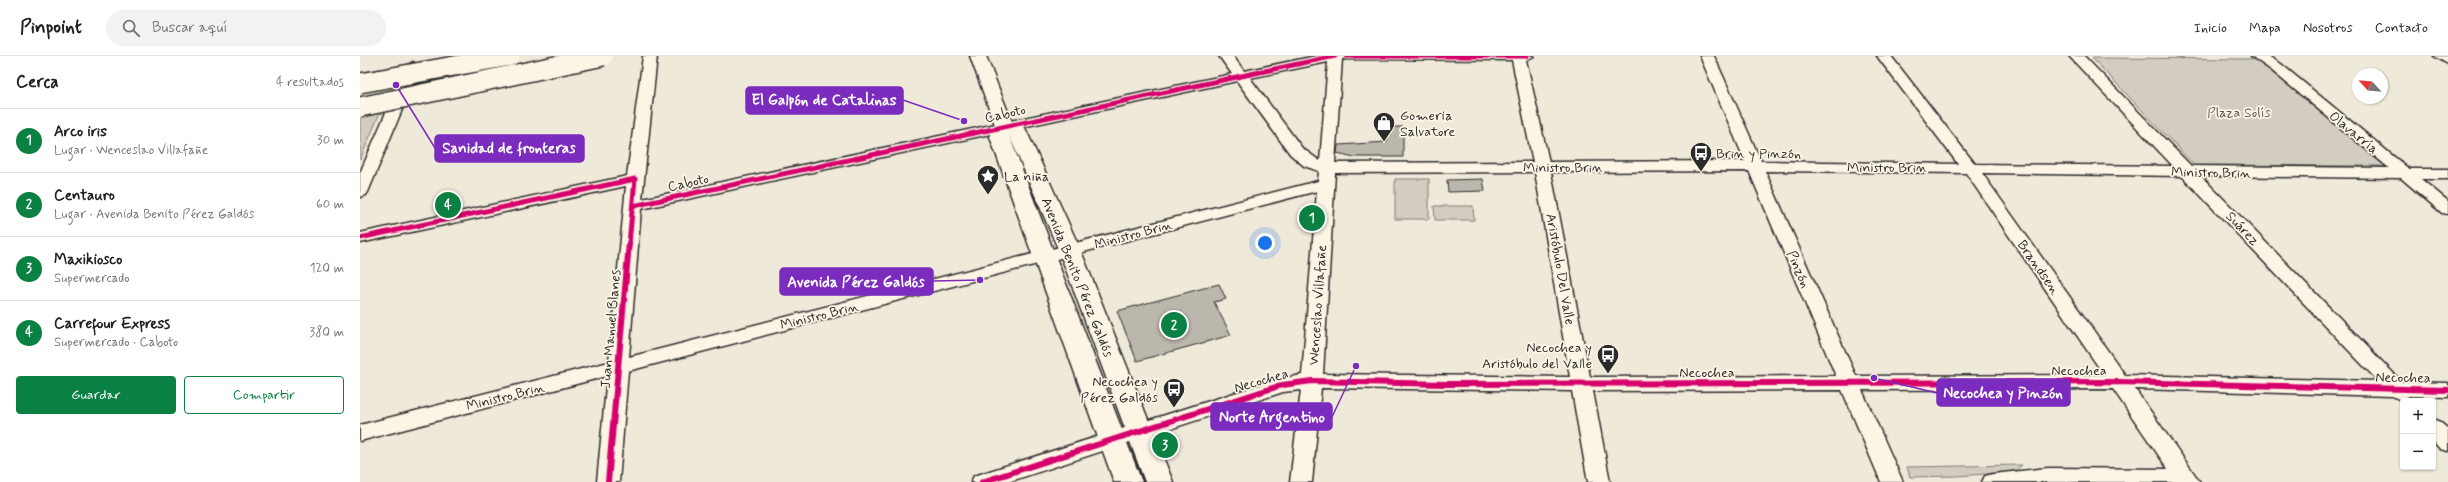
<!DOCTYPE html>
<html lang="es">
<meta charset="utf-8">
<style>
:root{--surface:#fff;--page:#f2f2f2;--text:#202124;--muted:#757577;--line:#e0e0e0;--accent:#0b8043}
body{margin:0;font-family:Mynerve,sans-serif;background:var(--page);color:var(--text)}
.controls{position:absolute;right:12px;bottom:12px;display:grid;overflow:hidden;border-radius:4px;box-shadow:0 1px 3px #0004}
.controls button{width:36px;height:36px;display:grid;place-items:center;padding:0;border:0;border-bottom:1px solid var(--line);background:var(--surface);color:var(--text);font:20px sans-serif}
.compass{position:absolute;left:1992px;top:12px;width:36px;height:36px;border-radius:50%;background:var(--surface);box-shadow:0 1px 3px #0004;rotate:296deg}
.you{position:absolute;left:905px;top:187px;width:14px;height:14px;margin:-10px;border:3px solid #fff;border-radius:50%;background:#1a73e8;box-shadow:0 0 0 6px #1a73e833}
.badge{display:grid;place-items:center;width:26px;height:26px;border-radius:50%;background:var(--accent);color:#fff;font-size:13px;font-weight:700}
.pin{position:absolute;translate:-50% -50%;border:2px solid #fff;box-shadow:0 1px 4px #0006}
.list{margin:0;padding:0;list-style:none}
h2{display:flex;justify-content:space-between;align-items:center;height:52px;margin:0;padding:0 16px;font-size:17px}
h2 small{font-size:13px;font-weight:400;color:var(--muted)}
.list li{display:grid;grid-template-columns:26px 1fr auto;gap:12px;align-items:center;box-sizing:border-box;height:64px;padding:0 16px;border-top:1px solid var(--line)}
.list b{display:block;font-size:15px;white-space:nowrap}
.list p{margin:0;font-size:13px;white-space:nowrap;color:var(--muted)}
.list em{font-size:13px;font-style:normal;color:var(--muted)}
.actions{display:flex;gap:8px;padding:12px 16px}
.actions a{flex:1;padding:9px 0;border:1px solid var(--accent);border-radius:4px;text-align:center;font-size:14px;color:var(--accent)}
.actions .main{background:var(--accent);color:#fff}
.icon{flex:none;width:22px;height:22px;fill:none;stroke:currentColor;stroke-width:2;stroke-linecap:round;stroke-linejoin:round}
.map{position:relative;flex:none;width:2088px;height:426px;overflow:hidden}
header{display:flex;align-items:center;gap:24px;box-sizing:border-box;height:56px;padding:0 20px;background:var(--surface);border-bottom:1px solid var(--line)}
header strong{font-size:19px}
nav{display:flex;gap:22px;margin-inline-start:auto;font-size:14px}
.search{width:280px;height:36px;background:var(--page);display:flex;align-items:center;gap:10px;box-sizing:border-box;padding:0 14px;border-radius:22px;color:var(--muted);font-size:15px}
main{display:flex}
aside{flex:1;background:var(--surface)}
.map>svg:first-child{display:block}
.green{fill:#d2cdc0;stroke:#7e7c76}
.building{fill:#bcb7ac;stroke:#2b2b2b}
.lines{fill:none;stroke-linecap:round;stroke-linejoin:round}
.minor-casing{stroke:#2b2b2b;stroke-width:3}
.secondary-casing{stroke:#2b2b2b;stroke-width:3}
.minor{fill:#fcf5e5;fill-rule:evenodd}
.secondary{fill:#fcf5e5;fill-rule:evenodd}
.motorway-bridge-casing{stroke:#2b2b2b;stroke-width:22;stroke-linecap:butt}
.motorway-bridge{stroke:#fcf5e5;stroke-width:19}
.cycleway-far1-casing{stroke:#fcf5e5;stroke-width:7}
.cycleway-casing{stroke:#fcf5e5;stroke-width:9}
.cycleway-far1{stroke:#d6006c;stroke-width:5}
.cycleway{stroke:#d6006c;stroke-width:6}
.labels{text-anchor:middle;stroke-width:3.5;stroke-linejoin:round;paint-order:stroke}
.park-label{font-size:14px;fill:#555450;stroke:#fcf5e5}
.street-label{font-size:14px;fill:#2b2b2b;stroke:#fcf5e5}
.poi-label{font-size:14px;fill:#2b2b2b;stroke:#fcf5e5;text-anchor:start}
.leader{fill:none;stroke:#7b2cbf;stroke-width:1.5}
.callout-dot{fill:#7b2cbf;stroke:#fcf5e5;stroke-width:1.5}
.callout{fill:#7b2cbf;stroke:#7b2cbf;stroke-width:1.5}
.callout-label{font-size:15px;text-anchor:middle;font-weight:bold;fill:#fff}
</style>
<header>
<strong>Pinpoint</strong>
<div class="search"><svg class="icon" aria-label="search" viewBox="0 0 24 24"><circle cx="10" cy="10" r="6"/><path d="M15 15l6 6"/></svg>Buscar aquí</div>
<nav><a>Inicio</a><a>Mapa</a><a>Nosotros</a><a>Contacto</a></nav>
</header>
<main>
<aside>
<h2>Cerca<small>4 resultados</small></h2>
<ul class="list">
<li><span class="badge">1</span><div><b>Arco iris</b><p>Lugar · Wenceslao Villafañe</p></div><em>30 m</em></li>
<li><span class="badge">2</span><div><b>Centauro</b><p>Lugar · Avenida Benito Pérez Galdós</p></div><em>60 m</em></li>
<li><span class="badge">3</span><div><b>Maxikiosco</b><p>Supermercado</p></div><em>120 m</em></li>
<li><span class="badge">4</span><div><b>Carrefour Express</b><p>Supermercado · Caboto</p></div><em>380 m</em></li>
</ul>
<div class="actions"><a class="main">Guardar</a><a>Compartir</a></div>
</aside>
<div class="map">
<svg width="2088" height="426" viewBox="0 0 2088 426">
<rect width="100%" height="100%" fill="#efe9da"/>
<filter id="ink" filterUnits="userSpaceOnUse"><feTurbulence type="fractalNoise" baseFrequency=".025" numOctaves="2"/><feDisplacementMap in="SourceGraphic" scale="8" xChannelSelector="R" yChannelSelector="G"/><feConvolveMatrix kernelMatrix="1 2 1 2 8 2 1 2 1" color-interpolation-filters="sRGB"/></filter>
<g filter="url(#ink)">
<!-- green -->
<path class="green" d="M1732,2L1898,3L2026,110L1834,109Z
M24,47L0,104V52Z
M1035,123H1069V163H1035Z
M1074,150H1113L1114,164H1075Z
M1662,409L1654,416L1597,420L1550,421L1547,411Z"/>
<!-- building -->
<path class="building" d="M1028,71H1043V101H994L977,97L978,89L1027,86Z
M1123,123L1125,135L1088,136L1087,124Z
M859,228L866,243L854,246L871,279L777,305L757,255Z"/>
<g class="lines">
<!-- minor casing -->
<g class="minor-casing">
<path id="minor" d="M283,0H297L282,143L872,18L859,0H873L884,15L956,0H1174L1166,4L1189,106L1385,105L1340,0H1354L1401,105L1598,108L1517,0H1531L1615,108L1813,110L1709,0H1724L1831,110L2029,112L1911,14L1891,0H1908L1921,8L2049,113H2088V123H2061L2088,145V158L2082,157L2041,122L1841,120L2042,326L2088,327V341L2049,340L2041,344L2032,340L1775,333L1840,426H1622L1625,420L1633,418L1688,412L1808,413L1753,333L1502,334L1543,426H1521L1482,334L1233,335L1250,426H1228L1212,335L961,332L952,426H930L941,334L923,336L648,426H611L614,420L915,324L942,319L957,135L268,315L259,426H237L247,320L0,385V369L249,306L266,130L0,187V177L267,120ZM982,3L1152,4L1173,106L975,107ZM968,6L960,105L942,92L890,22ZM877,25L930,98L944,110L959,115L958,125L269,301L281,153ZM1389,115L1476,320L1230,321L1191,116ZM1405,115L1606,117L1744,319L1496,320ZM1175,116L1210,321L963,318L975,117ZM1622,117L1822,120L2018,325L1765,319Z
M2074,0H2088V8Z
M53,6L60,10L8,136L6,139L0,141V117L46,10Z
M2073,363L2080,366L2088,373V395L2080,393L2073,385Z"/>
</g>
<!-- secondary casing -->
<g class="secondary-casing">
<path id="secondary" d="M610,0H626L652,66L665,72L667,76L721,195L813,426H785L699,195L649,79L782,426H754L630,81L635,69Z"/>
</g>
<!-- minor -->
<use href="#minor" class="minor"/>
<!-- secondary -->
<use href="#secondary" class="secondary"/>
<!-- motorway-bridge casing -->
<g class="motorway-bridge-casing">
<path id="motorway-bridge" d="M0,27L150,0
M0,51L243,0"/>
</g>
<!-- motorway-bridge -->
<use href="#motorway-bridge" class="motorway-bridge"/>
<!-- cycleway-far1 casing -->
<g class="cycleway-far1-casing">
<path id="cycleway-far1" d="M987,0H1167
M273,150L975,0
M0,182L275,123L269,188"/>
</g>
<!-- cycleway casing -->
<g class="cycleway-casing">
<path id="cycleway" d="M248,426L269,187
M622,426L922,329L952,325L1086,328L1758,326L2088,334"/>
</g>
<!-- cycleway-far1 -->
<use href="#cycleway-far1" class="cycleway-far1"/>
<!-- cycleway -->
<use href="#cycleway" class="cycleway"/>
</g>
</g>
<!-- icons -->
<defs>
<g id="shop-pin" transform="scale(1.15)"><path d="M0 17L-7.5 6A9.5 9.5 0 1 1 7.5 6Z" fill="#2b2b2b" stroke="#fcf5e5"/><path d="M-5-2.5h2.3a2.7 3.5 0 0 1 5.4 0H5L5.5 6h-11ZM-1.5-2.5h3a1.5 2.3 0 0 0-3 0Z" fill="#fff"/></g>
<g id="bus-pin" transform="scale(1.15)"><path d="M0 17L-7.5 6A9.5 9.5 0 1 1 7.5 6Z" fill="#2b2b2b" stroke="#fcf5e5"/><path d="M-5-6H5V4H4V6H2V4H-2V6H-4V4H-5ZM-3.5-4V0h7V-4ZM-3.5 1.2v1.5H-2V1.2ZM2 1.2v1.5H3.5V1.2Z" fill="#fff"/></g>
<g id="sight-pin" transform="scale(1.15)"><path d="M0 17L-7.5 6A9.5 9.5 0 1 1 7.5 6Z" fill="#2b2b2b" stroke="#fcf5e5"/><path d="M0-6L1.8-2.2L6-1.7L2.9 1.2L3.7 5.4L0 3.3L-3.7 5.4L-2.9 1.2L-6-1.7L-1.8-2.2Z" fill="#fff"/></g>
</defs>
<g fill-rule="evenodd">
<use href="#shop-pin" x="1024" y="67"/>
<use href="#bus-pin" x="1341" y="97"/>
<use href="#sight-pin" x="628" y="120"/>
<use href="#bus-pin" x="1248" y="299"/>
<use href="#bus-pin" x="814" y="333"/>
</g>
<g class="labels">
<!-- park labels -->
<g class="park-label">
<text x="1879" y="61">Plaza Solís</text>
</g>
<!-- street labels -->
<g class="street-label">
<text transform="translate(645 57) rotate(-12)" y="5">Caboto</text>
<text transform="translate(1994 76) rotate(39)" y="5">Olavarría</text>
<text x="1203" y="116">Ministro Brin</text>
<text x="1527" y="116">Ministro Brin</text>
<text transform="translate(1851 116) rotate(1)" y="5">Ministro Brin</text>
<text transform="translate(328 126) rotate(-12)" y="5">Caboto</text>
<text transform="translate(1883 172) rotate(46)" y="5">Suárez</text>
<text transform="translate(773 178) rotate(-15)" y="5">Ministro Brin</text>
<text transform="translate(1679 211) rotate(55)" y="5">Brandsen</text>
<text transform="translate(1201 213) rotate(80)" y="5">Aristóbulo Del Valle</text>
<text transform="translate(1439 213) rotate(67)" y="5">Pinzón</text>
<text transform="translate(718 221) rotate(68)" y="5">Avenida Benito Pérez Galdós</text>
<text transform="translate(957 249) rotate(-86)" y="5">Wenceslao Villafañe</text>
<text transform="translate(459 259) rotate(-14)" y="5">Ministro Brin</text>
<text transform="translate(250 273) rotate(-85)" y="5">Juan Manuel Blanes</text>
<text x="1719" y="319">Necochea</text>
<text x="1347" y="321">Necochea</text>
<text transform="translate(2043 321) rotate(1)" y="5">Necochea</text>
<text transform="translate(901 324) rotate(-16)" y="5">Necochea</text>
<text transform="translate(145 340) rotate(-14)" y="5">Ministro Brin</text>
</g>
<!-- poi labels -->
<g class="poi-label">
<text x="1040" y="64">Gomeria<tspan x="1040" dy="16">Salvatore</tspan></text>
<text x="1356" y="102">Brin y Pinzón</text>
<text x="644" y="125">La niña</text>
<text x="1232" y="296" text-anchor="end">Necochea y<tspan x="1232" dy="16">Aristóbulo del Valle</tspan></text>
<text x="798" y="330" text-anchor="end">Necochea y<tspan x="798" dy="16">Pérez Galdós</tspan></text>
</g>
</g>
<!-- callouts -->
<path class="leader" d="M604 65L543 44M36 29L75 92M620 224L573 225M1514 322L1577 337M996 310L972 361"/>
<g class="callout-dot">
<circle cx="604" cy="65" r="4"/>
<circle cx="36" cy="29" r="4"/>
<circle cx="620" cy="224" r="4"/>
<circle cx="1514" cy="322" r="4"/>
<circle cx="996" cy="310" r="4"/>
</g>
<g class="callout">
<rect x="386" y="31" width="157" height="27" rx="4"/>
<rect x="75" y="79" width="149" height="27" rx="4"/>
<rect x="420" y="212" width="153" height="27" rx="4"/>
<rect x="1577" y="323" width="133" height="27" rx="4"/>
<rect x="851" y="347" width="121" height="27" rx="4"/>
</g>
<g class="callout-label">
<text x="464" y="49">El Galpón de Catalinas</text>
<text x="149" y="97">Sanidad de fronteras</text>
<text x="496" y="231">Avenida Pérez Galdós</text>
<text x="1643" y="342">Necochea y Pinzón</text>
<text x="912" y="366">Norte Argentino</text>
</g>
</svg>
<div class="controls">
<button>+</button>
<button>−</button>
</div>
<svg class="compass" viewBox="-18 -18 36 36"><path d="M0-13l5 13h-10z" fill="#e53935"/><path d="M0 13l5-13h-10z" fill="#757577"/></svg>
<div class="you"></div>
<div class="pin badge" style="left:952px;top:162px">1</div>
<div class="pin badge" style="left:814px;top:269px">2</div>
<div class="pin badge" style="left:805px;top:389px">3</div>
<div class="pin badge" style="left:88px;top:149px">4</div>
</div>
</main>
